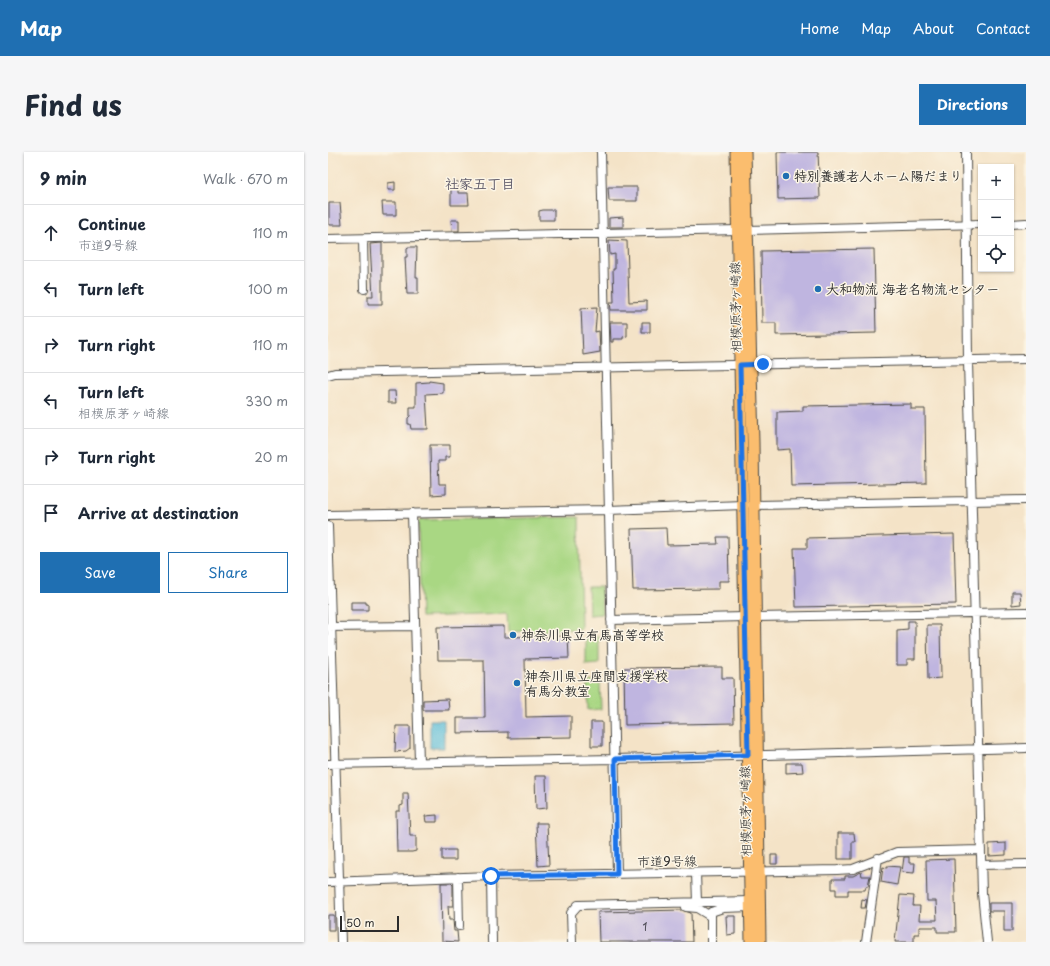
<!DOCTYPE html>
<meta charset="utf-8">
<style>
:root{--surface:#fff;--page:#f6f6f7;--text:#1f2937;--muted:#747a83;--line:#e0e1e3;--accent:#1f6fb2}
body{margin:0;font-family:"Playpen Sans","Klee One",sans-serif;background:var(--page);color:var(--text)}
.controls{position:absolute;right:12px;top:12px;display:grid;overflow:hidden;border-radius:0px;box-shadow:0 1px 3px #0004}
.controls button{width:36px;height:36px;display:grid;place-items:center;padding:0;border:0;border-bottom:1px solid var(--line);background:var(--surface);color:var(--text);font:20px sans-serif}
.scale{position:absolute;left:12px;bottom:10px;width:59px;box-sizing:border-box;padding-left:4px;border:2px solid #2b2b2b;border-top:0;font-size:11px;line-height:14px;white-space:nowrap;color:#2b2b2b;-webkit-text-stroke:3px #fcf5e5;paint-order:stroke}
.stop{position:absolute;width:12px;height:12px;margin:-9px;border:3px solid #1a73e8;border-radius:50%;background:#fff}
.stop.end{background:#1a73e8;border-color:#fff;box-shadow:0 1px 4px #0008}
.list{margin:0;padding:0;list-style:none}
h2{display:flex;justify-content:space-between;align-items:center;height:52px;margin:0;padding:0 16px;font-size:17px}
h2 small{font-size:13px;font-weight:400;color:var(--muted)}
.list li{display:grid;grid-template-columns:26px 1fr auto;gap:12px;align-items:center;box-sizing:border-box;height:56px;padding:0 16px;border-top:1px solid var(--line)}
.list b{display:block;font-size:15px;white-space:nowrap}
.list p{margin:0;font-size:13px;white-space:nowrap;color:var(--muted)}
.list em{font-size:13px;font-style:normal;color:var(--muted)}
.actions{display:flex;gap:8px;padding:12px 16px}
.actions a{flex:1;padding:9px 0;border:1px solid var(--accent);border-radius:0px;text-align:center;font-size:14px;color:var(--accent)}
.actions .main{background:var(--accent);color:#fff}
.icon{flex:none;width:22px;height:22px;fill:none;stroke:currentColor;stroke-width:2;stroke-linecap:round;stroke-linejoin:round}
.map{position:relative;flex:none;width:698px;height:790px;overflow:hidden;border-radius:0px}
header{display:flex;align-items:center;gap:24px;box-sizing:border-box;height:56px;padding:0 20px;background:var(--accent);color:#fff}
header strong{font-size:19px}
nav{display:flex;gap:22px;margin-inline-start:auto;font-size:14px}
.intro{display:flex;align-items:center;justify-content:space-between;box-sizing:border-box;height:96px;padding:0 24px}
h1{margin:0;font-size:28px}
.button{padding:10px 18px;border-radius:0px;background:var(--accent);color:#fff;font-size:14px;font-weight:700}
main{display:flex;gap:24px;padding:0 24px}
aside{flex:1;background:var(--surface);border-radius:0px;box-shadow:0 1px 3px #0004}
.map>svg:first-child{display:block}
.green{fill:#a9d783;stroke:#6a8157}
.water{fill:#5bbdd9;stroke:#437482}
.building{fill:#bfb5e0}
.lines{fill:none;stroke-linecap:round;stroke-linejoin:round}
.minor-casing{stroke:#494742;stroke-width:10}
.major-casing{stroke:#494742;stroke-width:13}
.minor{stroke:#fff;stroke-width:8}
.major{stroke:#fbbd6e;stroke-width:11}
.route{stroke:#1a73e8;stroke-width:5}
.poi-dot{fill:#1f6fb2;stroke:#fcf5e5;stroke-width:1.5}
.labels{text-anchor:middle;stroke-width:3;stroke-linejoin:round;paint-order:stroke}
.number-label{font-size:11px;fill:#504e58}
.poi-label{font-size:13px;font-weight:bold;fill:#2b2b2b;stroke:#fcf5e5;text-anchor:start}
.street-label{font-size:13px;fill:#2b2b2b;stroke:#fcf5e5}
.neighbourhood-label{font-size:14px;font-weight:bold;fill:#5f5b6a;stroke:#fcf5e5}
</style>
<header>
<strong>Map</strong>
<nav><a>Home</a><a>Map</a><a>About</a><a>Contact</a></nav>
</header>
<div class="intro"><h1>Find us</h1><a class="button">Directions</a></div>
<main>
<aside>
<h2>9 min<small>Walk · 670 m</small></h2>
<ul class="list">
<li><svg class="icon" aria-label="ahead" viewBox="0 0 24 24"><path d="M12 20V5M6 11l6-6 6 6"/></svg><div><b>Continue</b><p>市道9号線</p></div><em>110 m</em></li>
<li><svg class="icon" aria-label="left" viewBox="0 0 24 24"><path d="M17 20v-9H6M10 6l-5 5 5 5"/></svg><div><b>Turn left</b></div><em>100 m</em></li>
<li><svg class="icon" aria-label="right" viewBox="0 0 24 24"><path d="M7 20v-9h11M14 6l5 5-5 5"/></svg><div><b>Turn right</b></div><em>110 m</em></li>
<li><svg class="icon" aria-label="left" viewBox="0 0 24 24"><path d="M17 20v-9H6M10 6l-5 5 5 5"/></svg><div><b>Turn left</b><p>相模原茅ヶ崎線</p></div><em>330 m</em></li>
<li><svg class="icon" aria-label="right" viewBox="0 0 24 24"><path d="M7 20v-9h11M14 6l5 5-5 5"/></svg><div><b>Turn right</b></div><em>20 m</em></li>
<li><svg class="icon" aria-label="arrive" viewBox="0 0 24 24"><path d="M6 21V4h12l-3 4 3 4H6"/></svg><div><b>Arrive at destination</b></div></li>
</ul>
<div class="actions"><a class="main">Save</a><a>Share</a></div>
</aside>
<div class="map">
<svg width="698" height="790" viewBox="0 0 698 790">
<rect width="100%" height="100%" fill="#fcf5e5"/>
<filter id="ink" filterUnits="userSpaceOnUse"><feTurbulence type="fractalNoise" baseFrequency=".025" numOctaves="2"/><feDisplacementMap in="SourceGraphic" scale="8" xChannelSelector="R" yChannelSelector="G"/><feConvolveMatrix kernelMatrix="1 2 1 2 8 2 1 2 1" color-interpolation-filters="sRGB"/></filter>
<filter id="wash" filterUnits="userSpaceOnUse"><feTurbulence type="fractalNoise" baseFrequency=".012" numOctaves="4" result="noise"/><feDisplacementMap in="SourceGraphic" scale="16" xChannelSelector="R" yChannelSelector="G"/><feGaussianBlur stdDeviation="0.9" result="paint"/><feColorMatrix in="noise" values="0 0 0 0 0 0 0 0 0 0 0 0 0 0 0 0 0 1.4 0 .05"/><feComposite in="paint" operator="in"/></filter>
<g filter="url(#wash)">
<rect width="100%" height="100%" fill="#f4e3c7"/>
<!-- green -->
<path class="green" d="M251,365L253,477L180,480L179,462L93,465L90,371L93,368Z
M260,435H273L274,462L261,463Z
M271,484V512L258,513V485Z
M272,529L273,557L260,558L259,530Z"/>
<!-- water -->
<path class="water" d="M102,568H116V596H102Z"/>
<g id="blocks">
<!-- building -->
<path class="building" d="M449,0H490L492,46L450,47Z
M67,30V38H60V31Z
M123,30H130V41H140L141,53H123Z
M280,35H309V49H281Z
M54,50H68V63H55Z
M1,51H12L14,73H1Z
M215,58H226V68H211V59Z
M295,65V75H281V66Z
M123,68H131V79H124Z
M281,88L299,89L301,150L319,149V158H283L282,150H286L285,117H287V102L282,103Z
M54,91V152H40V144H45L42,92Z
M80,95H89L88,125H90V142H79L77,105H79V96Z
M546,97L548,181L448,183V171H434L433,99Z
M269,155L267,180L271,179L272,200L255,203L253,156Z
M282,170H299V184L295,185V187H285V190H283Z
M314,170H322V180H314Z
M101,229L115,231V241L98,242L100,277H83L82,272H80V266L82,264V255H88V231L101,230Z
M60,239H67L68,251H60Z
M583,252V257H597L598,331L463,334L462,297L449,298V260L475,259V254Z
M102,293H122V305H117V309H110L111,332H118V342L103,343Z
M338,376L339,393L390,392L389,385H400L401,429H391V437L305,438L303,377Z
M626,382L628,452L468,455L466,396H479V386Z
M684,440H692L693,452L684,453Z
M23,450H38V452H40V458H23Z
M580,469H587V507H579V513H569V478L580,477Z
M599,473H612L613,526L600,527Z
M176,474V485L240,484L241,506L197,507L198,565L243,564V585L180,586V580L129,581V566H157L156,508H110L109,475Z
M394,515V526H405L406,571L297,573L296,516Z
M120,547L121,558H95V548Z
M263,570H274V594H263Z
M68,574H82V596L78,599L67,600Z
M458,611H474L475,620L458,621Z
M207,624H218L219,656L208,657Z
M75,641H80L82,684H88V699L84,700H69L68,659H72V654L75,653Z
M109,663V670H98L97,664Z
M208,671H219L221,713L210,714Z
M510,681H526L527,690H524V707H510Z
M678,691V703L661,704V692Z
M114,698H128V708H114Z
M443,703H449V712H443Z
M576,705H581V711H587L586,721L574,720Z
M626,707L628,780H609V775H591V782H586V790H567L572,743L586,744L585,754H592L591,768H609L608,749H599L598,708Z
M559,714L572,715L569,733L553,730L555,715L559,716Z
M533,720L534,724H542L540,734H538L537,738H520V743H508V737H504V727H517V724H525Z
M113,731H123L125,733V754H120L121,768H125L126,779H129L130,790L114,789Z
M534,747L539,748L537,756H533Z
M661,751H684V779H676V759H661Z
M354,758L363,761L364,790H271L270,760Z
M0,763H6V778H0Z
M398,764H407V782L399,783Z"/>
</g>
</g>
<g filter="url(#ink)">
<use href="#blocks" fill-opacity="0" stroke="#494742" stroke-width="1"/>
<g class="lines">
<!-- minor casing -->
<g class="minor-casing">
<path id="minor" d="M273,0L289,721
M638,0L640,209L654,741L659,790
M683,72L698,71
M419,78L653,72
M0,87L410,78
M35,87L36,137
M0,223L7,221L698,207
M424,353L698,348
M84,361L91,610
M0,363L280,358L415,353
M0,374L13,790
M426,465L698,460
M283,468L417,465
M0,475L87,474
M0,612L287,607L698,596
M654,713L698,712
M368,721L369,750
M163,724L164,790
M130,725L131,774
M0,730L163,724L509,718L525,717L569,700L653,698
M358,755L369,756L382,764
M244,790L243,761L250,753L422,749
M383,790V760L395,756L423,755
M538,790L550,706"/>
</g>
<!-- major casing -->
<g class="major-casing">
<path id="major" d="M408,0L423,790
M417,0L425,290L432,790"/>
</g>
<!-- minor -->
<use href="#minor" class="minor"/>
<!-- major -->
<use href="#major" class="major"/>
</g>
</g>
<g class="lines" filter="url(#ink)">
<!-- route -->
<path class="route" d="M163,724L289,722L287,607L420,603L412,213L435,212"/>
</g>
<!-- markers -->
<g class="poi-dot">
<circle cx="458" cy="24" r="4"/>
<circle cx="490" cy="137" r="4"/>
<circle cx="185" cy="483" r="4"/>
<circle cx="189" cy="531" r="4"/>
</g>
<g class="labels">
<!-- number labels -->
<g class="number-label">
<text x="317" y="779">1</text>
</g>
<!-- poi labels -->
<g class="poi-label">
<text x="466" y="29">特別養護老人ホーム陽だまり</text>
<text x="498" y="142">大和物流 海老名物流センター</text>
<text x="193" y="488">神奈川県立有馬高等学校</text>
<text x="197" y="529">神奈川県立座間支援学校<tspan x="197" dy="15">有馬分教室</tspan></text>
</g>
<!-- street labels -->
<g class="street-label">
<text transform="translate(407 155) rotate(-91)" y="5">相模原茅ヶ崎線</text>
<text transform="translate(417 659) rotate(-91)" y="5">相模原茅ヶ崎線</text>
<text transform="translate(339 709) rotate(-1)" y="5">市道9号線</text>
</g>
<!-- neighbourhood labels -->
<g class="neighbourhood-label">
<text x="152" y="37">社家五丁目</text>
</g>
</g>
</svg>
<div class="controls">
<button>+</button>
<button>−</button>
<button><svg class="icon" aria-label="locate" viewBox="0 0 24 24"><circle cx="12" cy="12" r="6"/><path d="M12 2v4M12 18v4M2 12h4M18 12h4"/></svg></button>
</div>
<div class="scale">50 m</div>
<div class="stop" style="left:163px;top:724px"></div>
<div class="stop end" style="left:435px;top:212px"></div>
</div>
</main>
